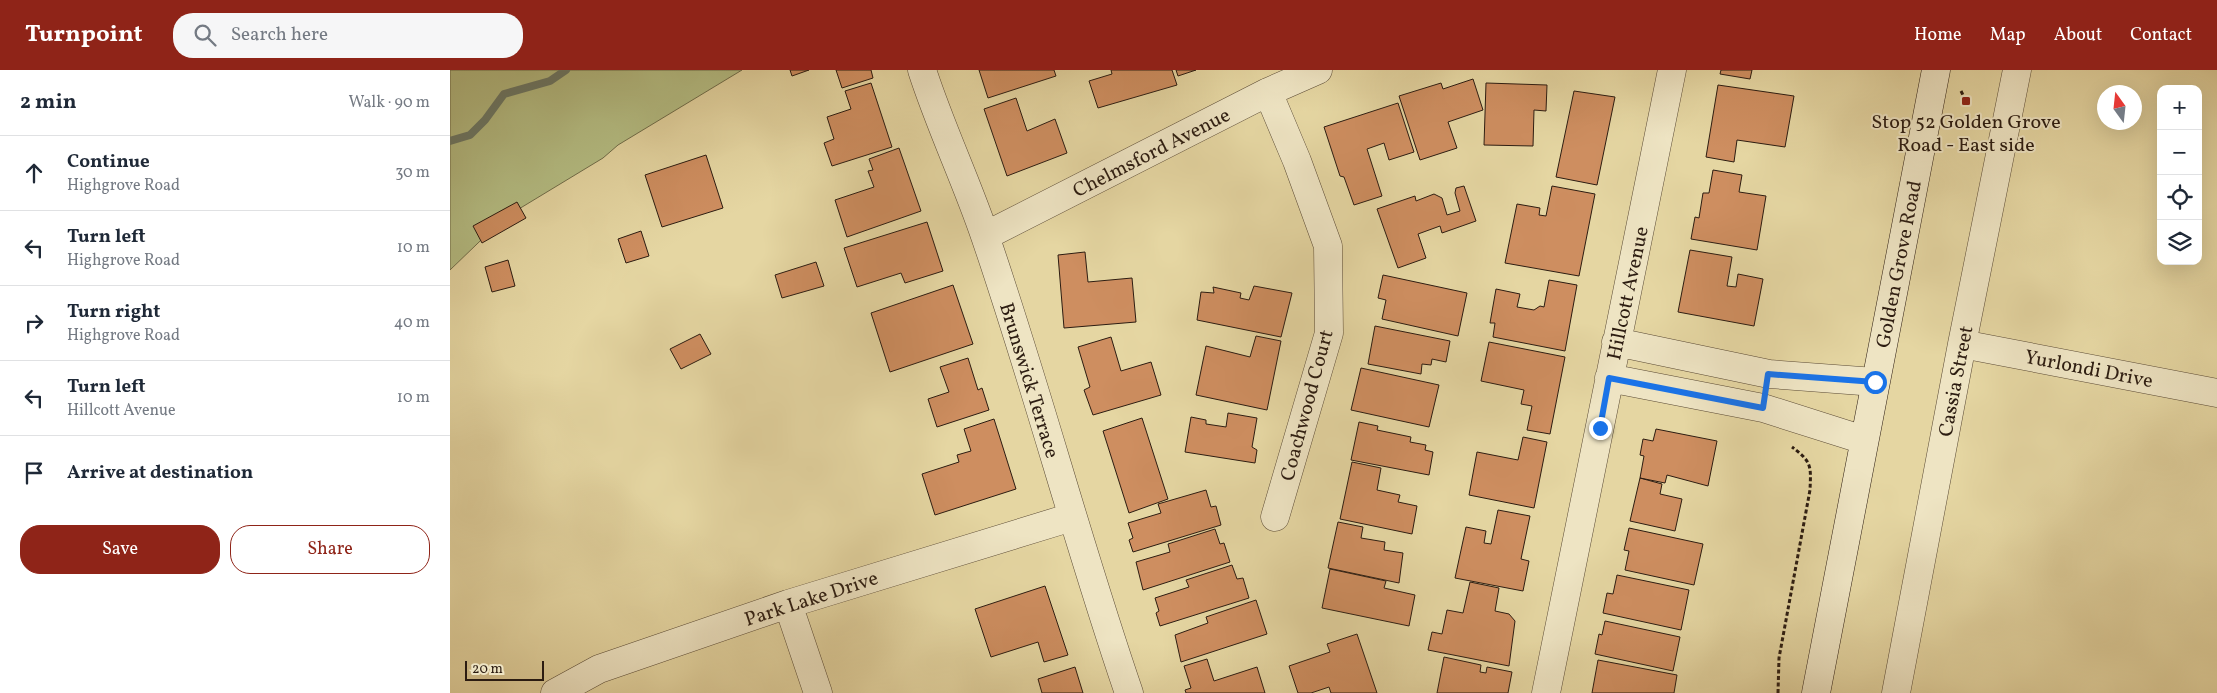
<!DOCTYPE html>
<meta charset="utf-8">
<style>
:root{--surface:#fff;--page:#f6f6f7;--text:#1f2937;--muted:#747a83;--line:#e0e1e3;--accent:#8f2418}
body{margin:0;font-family:Vollkorn,serif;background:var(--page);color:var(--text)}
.controls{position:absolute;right:15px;top:15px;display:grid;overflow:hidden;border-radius:10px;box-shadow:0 5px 20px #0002}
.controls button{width:45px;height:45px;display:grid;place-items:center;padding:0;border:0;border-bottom:1px solid var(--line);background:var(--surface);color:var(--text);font:25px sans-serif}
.compass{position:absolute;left:1647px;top:15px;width:45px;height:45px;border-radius:50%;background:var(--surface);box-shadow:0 5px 20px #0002;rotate:345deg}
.scale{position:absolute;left:15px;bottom:12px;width:79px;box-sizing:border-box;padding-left:5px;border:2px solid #2c1c11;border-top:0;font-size:14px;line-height:18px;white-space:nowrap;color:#2c1c11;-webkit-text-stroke:4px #eee4c3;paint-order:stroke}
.stop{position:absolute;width:15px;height:15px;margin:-11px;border:4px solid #1a73e8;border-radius:50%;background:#fff}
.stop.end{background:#1a73e8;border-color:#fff;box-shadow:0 1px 5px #0008}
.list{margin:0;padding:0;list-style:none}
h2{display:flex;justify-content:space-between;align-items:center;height:65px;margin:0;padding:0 20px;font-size:21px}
h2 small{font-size:16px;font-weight:400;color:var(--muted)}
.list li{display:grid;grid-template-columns:32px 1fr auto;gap:15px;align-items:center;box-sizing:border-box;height:75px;padding:0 20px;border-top:1px solid var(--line)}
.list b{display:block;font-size:19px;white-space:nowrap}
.list p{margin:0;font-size:16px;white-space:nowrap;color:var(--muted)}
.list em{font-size:16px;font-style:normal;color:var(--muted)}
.actions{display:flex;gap:10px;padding:15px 20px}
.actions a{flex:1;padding:11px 0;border:1px solid var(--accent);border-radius:20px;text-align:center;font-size:18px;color:var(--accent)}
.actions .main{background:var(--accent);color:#fff}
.icon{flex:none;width:28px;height:28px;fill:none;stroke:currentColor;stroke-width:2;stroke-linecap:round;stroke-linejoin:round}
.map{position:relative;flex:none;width:1767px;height:623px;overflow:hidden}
header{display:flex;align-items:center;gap:30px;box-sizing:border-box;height:70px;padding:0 25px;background:var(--accent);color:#fff}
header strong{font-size:24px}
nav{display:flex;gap:28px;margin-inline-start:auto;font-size:18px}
.search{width:350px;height:45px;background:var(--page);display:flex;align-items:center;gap:12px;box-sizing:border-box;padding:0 18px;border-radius:20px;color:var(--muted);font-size:19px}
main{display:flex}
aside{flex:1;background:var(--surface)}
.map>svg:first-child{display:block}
.green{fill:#b5be84;stroke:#706d4a}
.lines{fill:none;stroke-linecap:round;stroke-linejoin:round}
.stream{stroke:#6c7a69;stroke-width:8}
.building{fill:#ce8e60;stroke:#2c1c11}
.minor-casing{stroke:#5a4a35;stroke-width:29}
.secondary-casing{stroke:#2c1c11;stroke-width:29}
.path{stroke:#2c1c11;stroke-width:3;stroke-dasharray:4 2.5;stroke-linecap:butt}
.minor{stroke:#eee4c3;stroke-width:28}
.secondary{stroke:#eee4c3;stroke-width:28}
.route{stroke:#1a73e8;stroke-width:6}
.poi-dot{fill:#8f2418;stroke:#eee4c3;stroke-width:2}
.labels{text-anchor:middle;stroke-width:4;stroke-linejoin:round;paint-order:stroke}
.poi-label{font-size:20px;fill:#2c1c11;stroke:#eee4c3}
.street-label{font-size:20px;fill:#2c1c11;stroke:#eee4c3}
</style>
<header>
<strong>Turnpoint</strong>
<div class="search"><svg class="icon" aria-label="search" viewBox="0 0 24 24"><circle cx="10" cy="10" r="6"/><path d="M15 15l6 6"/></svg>Search here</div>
<nav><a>Home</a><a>Map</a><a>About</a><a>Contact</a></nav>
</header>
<main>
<aside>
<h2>2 min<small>Walk · 90 m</small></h2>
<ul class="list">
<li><svg class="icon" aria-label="ahead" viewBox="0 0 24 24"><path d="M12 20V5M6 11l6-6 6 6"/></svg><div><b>Continue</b><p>Highgrove Road</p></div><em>30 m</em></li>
<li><svg class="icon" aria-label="left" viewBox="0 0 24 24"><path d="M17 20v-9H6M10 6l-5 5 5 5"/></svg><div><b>Turn left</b><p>Highgrove Road</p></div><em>10 m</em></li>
<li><svg class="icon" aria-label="right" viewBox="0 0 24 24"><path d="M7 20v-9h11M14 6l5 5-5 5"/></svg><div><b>Turn right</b><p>Highgrove Road</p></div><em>40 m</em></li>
<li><svg class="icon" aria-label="left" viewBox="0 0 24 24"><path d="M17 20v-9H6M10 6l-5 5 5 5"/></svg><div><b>Turn left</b><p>Hillcott Avenue</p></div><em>10 m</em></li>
<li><svg class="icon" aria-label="arrive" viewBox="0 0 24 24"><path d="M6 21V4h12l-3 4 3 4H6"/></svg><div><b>Arrive at destination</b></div></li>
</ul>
<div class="actions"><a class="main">Save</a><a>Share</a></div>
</aside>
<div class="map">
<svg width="1767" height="623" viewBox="0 0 1767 623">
<rect width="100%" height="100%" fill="#e5d6a2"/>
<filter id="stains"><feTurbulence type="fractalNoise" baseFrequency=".004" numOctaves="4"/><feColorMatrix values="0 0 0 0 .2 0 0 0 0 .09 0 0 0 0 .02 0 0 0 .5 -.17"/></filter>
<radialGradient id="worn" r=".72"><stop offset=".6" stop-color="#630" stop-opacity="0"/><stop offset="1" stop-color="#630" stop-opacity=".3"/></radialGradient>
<!-- green -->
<path class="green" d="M0,0H292L168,75L153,88L54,148L0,200Z"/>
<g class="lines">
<!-- stream -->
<path class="stream" d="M0,71L20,65L35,50L54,24L100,11L116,0"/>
</g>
<!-- building -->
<path class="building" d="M340,0H359L342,6Z
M386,0H421L423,8L392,18Z
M529,0H604L606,6L538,28Z
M661,0H722L727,15L648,38L639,11L662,4Z
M726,0H746L728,6Z
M1271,0H1302L1300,9L1270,4Z
M1023,9L1033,40L998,52L1007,78L970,90L949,26L991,13L993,19Z
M421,13L442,77L382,96L374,73L384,69L377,47L401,39L395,21Z
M1036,13L1097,15L1096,41L1084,40L1083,76L1034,75Z
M1268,15L1344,26L1335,77L1287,70L1284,92L1256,87Z
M1124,21L1165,27L1147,115L1106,107Z
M566,28L577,61L605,49L617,83L557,106L534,39Z
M948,33L964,82L939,90L934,73L917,79L932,126L904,135L894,107L890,106L874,57Z
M449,78L471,141L397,167L385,130L424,117L418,101L423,100L419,89Z
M256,85L273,138L212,157L195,105Z
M1263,100L1292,105L1289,122L1316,126L1307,180L1241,169L1245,147L1249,148L1253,123H1259Z
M1014,116L1026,151L992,163L990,156L968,164L976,188L948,198L927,139L965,126L966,131L984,124L992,128L997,145L1010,141L1005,123L1006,118Z
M1102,116L1145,124L1129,206L1055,193L1067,134L1090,138L1089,145L1096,146Z
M67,132L76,148L32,173L23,156Z
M477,152L493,201L455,213L451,203L407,217L394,178Z
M191,161L199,186L176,193L168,169Z
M1240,180L1282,187L1277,216L1286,217L1288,204L1313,209L1304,256L1228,242Z
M635,182L638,212L682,208L686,252L614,258L608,185Z
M58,190L65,216L42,222L35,197Z
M366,192L374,216L332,228L325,205Z
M933,205L1017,223L1008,266L932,249L936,230L928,228Z
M1099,210L1127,215L1115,281L1043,267L1045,253H1040L1046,219L1070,224L1067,237L1084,240L1090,236L1094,237Z
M503,215L523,274L440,302L421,243Z
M804,216L842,223L831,267L747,250L751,222L764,223L763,217L791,223L790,228L799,230Z
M925,256L1000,271L996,292L982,289L981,295L972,294L971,304L918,294Z
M250,264L261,284L231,299L220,279Z
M806,266L831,271L817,340L746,325L756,276L800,287Z
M661,267L671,301L701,292L711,325L643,345L634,320L640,317L628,277Z
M1039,272L1115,287L1100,364L1077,360L1082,336L1071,334L1074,320L1031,311Z
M518,288L528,320L532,318L539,340L487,357L478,329L499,322L490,297Z
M911,298L989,315L979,357L901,340Z
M778,343L807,348L802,377L807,380L805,393L735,382L741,347L756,350V354L776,357Z
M692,348L718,429L679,443L653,361Z
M544,349L566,419L485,445L472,404L509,392L507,385L521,381L514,359Z
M909,352L928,356L927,360L961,367L960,372L976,375L975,380L983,382L979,405L901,390Z
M1206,359L1267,371L1258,416L1217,405L1215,413L1190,408L1194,386L1190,385L1193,369L1203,371Z
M1073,367L1097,372L1084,438L1019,425L1027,382L1068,390Z
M902,392L931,398L927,420L950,425L948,432L967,436L962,464L890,449Z
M1190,408L1212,414L1210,424L1232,429L1225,461L1180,451Z
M756,420L761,437L766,436L771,455L683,482L679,470L683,468L678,453L711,443L708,434Z
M1048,440L1080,446L1071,489L1079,491L1073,521L1005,508L1016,457L1036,461L1034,473L1041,474Z
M888,452L913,457L911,468L935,472L934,480L953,483L949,513L878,498Z
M1179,458L1253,474L1244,515L1175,500L1179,481L1174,480Z
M765,459L770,474L774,473L780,492L693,520L686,492L720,482L718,474Z
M782,495L787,509L793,508L799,528L710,556L706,543L709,541L705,528L739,517L736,510Z
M880,499L936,511L934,518L965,525L959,556L872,538Z
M1167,505L1239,520L1231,560L1153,543L1157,523L1163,524Z
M1020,512L1049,518L1045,541L1059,544L1065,551L1059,596L978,580L982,562L992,564L997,540L1013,543Z
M595,516L618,585L594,592L588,572L541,587L525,539Z
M806,530L817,564L731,592L725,565L758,553L756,547Z
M1155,551L1230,567L1223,601L1145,584L1149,564L1152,565Z
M907,564L927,623H881L879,617L861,623H848L839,596L880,582L877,574Z
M994,587L1031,595L1030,602L1036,603L1037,597L1062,602L1058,623H987Z
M757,589L764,611L807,597L815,623H736L735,620L741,618L734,596Z
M1148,590L1227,605L1224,623H1142Z
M625,597L633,623H592L588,609Z"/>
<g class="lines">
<!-- minor casing -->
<g class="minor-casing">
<path id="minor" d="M472,0C490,56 516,110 535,166C587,317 627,472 679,623
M818,22L847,91L878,176L879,263L825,447
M535,166L818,22L868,0
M1166,272L1319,304L1425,312
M1512,274L1767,323
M1159,308L1313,338L1414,370
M338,534L368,623
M105,623L149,599L338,534L622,447
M1096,623L1222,0
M1446,623L1512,274L1567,0"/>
</g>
<!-- secondary casing -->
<g class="secondary-casing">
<path id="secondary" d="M1366,623L1486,0"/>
</g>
<!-- path -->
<path class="path" d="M1511,21L1516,31
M1328,623L1329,588L1360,420C1361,396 1362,392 1342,377"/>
<!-- minor -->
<use href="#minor" class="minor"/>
<!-- secondary -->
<use href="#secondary" class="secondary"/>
</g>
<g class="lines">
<!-- route -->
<path class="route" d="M1150,358L1159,308L1313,338L1318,304L1425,312"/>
</g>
<!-- markers -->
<rect class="poi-dot" x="1511" y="26" width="10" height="10" rx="2.5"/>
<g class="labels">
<!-- poi labels -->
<g class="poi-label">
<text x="1516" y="58">Stop 52 Golden Grove<tspan x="1516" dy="23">Road - East side</tspan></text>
</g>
<!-- street labels -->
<g class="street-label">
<text transform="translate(701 82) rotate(-27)" y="7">Chelmsford Avenue</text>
<text transform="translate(1448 194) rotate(-79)" y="7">Golden Grove Road</text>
<text transform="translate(1177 223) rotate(-78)" y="7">Hillcott Avenue</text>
<text transform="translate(1639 298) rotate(11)" y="7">Yurlondi Drive</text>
<text transform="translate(580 310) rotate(73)" y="7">Brunswick Terrace</text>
<text transform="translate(1505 311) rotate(-79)" y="7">Cassia Street</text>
<text transform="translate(856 335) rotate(-75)" y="7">Coachwood Court</text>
<text transform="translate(361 528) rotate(-18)" y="7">Park Lake Drive</text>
</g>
</g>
<rect width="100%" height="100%" filter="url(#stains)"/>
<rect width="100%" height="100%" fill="url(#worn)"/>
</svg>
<div class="controls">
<button>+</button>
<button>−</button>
<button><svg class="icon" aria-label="locate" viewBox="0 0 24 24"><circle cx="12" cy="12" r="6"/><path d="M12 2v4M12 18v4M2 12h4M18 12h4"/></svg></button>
<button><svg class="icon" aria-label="layers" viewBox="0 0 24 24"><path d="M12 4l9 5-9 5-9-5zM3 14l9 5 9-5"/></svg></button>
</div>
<svg class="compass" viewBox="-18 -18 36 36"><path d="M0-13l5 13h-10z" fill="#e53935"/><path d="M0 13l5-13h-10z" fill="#747a83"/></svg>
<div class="scale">20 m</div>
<div class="stop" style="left:1425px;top:312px"></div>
<div class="stop end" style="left:1150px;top:358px"></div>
</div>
</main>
